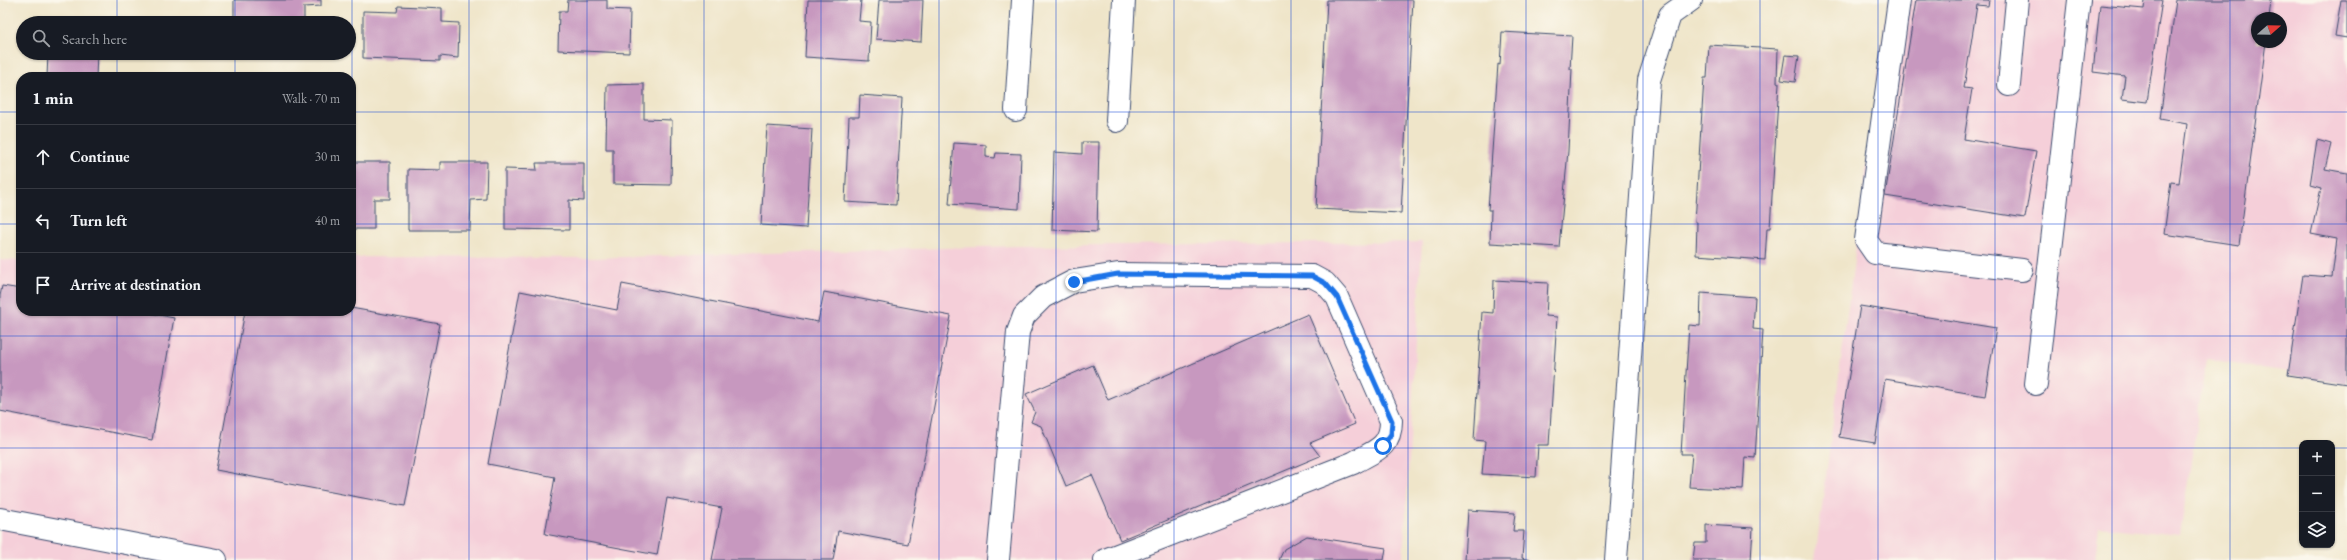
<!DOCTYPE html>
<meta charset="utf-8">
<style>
:root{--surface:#171b24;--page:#20242c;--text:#f1f3f6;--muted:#9ea1a6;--line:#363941}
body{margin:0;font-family:"EB Garamond",serif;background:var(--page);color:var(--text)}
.controls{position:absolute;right:12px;bottom:12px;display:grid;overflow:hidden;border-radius:8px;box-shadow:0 1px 3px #0004}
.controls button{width:36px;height:36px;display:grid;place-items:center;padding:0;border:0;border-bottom:1px solid var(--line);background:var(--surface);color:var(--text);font:20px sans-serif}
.compass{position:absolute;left:2251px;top:12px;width:36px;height:36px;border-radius:50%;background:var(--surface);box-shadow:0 1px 3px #0004;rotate:70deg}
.stop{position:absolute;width:12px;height:12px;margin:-9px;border:3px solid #1a73e8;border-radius:50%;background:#fff}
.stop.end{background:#1a73e8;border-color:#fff;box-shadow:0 1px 4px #0008}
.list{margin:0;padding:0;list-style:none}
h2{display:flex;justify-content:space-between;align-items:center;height:52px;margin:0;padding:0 16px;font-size:17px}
h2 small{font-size:13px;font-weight:400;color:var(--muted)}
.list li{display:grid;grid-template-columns:26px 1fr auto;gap:12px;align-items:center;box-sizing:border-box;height:64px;padding:0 16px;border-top:1px solid var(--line)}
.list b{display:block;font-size:15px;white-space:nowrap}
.list em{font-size:13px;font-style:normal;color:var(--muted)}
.icon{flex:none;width:22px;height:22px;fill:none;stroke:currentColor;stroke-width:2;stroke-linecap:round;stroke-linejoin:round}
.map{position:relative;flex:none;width:2347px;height:560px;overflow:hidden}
.search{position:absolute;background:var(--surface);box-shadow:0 1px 3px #0004;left:16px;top:16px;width:340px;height:44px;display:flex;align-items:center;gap:10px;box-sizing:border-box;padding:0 14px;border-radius:22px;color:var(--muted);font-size:15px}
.panel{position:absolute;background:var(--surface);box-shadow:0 1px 3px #0004;left:16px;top:72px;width:340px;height:244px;border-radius:16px}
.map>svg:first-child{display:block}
.built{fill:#f5cfd9;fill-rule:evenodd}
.building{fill:#c798bf}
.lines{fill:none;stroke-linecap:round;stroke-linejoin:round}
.minor-casing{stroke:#3b4a6e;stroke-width:24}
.minor{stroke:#fff;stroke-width:22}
.route{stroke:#1a73e8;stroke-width:5}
.grid{fill:none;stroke:#1d4ed8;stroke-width:1;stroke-opacity:0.55}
</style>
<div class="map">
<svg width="2347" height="560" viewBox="0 0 2347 560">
<rect width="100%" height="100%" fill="#fbf7ec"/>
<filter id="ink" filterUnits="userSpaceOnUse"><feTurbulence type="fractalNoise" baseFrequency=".025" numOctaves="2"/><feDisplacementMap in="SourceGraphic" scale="8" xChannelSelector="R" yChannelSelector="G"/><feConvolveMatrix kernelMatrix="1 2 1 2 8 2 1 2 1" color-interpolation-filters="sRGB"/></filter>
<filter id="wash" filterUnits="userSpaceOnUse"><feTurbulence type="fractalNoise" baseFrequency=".012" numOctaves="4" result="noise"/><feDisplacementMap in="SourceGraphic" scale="16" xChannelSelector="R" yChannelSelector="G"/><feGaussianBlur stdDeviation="0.9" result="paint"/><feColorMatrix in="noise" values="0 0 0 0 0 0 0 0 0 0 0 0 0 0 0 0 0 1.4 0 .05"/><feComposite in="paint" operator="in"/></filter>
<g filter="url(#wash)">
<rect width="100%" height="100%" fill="#efe5c9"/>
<!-- built -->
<path class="built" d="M1888,0H2347V380L2206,360L2180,535L2099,527L2095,560H1815ZM2257,18H2281V42H2257Z
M1422,242L1403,560H0V260H21V311H351V257L590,258L1017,246Z"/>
<g id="blocks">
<!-- building -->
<path class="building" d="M234,0H321V6L304,7V23H234Z
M568,0H607V9L630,10L629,53L558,50L559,11H567Z
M808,0H861L859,21L871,22L869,61L805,57Z
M879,0H923L921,42L876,39Z
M1327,0H1413L1401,213L1316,209Z
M1916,0H1989L1988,6L1977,5L1964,88L1972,89L1964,139L2036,151L2025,218L1885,196Z
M2145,0H2162L2147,102L2122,99L2125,76L2093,72L2100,5L2144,9Z
M2176,0H2271L2269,18H2257V42H2266L2239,245L2164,234L2171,182L2179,183L2187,124L2160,119Z
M2341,0H2347V38L2335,36Z
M398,6L442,8V22L459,23L458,58L440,56V61L363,58V11L397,12Z
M1502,32L1572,36L1570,69H1572L1568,151L1559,247L1490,243L1491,210H1488L1498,64L1500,65Z
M1709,45L1778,49L1777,82L1779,83L1770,228H1767L1765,260L1696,255L1697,223H1695L1704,78H1707Z
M48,53H97L96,77H47Z
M1785,55L1799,56L1795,82L1781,80Z
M644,84V119L672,120L671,185L613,184V149H606L607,85Z
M860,95L902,98L896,205L845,202L849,117H859Z
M767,126L812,129L806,228L761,225Z
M2317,140L2331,144L2325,169L2347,173V384L2288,375L2303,275L2332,277L2337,239L2311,234L2321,188L2310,185Z
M1082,142H1099L1097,232L1052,230L1054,152L1082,154Z
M954,143L986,145V157L995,158L996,153L1021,154L1019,209L949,204Z
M351,162H390V199H374V229H351Z
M440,162H487L486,199L471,200L470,230H408V169L440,170Z
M536,163H584V201L569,200V230L505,229V169L537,170Z
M1494,280L1548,283L1546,316L1557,317L1549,445H1538L1536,477L1482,474L1485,441L1474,440L1482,312L1493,313Z
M622,284L818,322L824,292L951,316L908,544L838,531L833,560H712L722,508L667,498L657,555L545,534L555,477L488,464L520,291L617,310Z
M2,286L21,289V311H139L174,318L152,440L0,411V296Z
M1701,293L1755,297L1753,329L1763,330L1755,458L1745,457L1743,490L1689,487L1692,454H1681L1689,325L1700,326Z
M1860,306L1996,328L1985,396L1885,379L1875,443L1839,437Z
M351,308L440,324L405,506L216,470L245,311H351Z
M1308,314L1355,424L1310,443L1320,456L1120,540L1092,475L1066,486L1041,426L1031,422L1035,412L1026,394L1093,365L1108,400Z
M1468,510L1515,513L1513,531H1524L1522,558L1530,560H1465Z
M1706,525L1753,528L1751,560H1693L1695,543H1706Z
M1307,536L1386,548L1384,560H1279L1284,549Z"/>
</g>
</g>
<g filter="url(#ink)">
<use href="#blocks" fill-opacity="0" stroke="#3b4a6e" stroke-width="1"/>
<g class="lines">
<!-- minor casing -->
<g class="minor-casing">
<path id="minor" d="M1899,0L1866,240L1875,253L2022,270
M2009,85L2017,0
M1016,110L1023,0
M1117,121L1124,0
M2036,384L2079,0
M0,519L216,560
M998,560L1018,332L1024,316L1043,297L1074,281L1118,274L1312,276L1325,283L1337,297L1391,421C1391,448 1374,451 1353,463L1105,560
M1616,560L1649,80L1670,15L1691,0"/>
</g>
<!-- minor -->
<use href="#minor" class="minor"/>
</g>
</g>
<g class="lines" filter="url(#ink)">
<!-- route -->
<path class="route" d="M1074,282L1118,274L1312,276L1325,283L1337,297L1392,421L1391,434L1383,446"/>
</g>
<!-- grid -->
<path class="grid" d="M117,0V23M235,0V23M352,0V560M469,0V560M587,0V560M704,0V560M821,0V560M939,0V560M1056,0V560M1174,0V560M1291,0V560M1408,0V560M1526,0V560M1643,0V560M1760,0V560M1878,0V560M1995,0V560M2112,0V560M2230,0V560M117,53V77M235,53V77M0,112H21M351,112H2347M0,224H21M351,224H2347M117,311V560M235,311V560M0,336H2347M0,448H2302M2332,448H2347"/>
</svg>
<div class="controls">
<button>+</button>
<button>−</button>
<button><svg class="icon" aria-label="layers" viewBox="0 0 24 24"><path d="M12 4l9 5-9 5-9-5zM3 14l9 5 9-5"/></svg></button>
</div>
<svg class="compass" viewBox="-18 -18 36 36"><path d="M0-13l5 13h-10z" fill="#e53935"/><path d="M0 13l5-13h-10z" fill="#9ea1a6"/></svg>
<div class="stop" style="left:1383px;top:446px"></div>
<div class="stop end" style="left:1074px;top:282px"></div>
<div class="search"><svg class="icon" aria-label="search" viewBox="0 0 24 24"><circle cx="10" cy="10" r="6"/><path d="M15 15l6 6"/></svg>Search here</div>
<section class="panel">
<h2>1 min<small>Walk · 70 m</small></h2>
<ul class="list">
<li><svg class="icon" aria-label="ahead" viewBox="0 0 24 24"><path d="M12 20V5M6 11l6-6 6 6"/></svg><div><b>Continue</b></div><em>30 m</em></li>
<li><svg class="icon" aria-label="left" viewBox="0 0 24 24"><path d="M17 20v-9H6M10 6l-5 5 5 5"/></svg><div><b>Turn left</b></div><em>40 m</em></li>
<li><svg class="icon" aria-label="arrive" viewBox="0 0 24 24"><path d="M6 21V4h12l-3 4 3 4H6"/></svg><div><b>Arrive at destination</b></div></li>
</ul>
</section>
</div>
